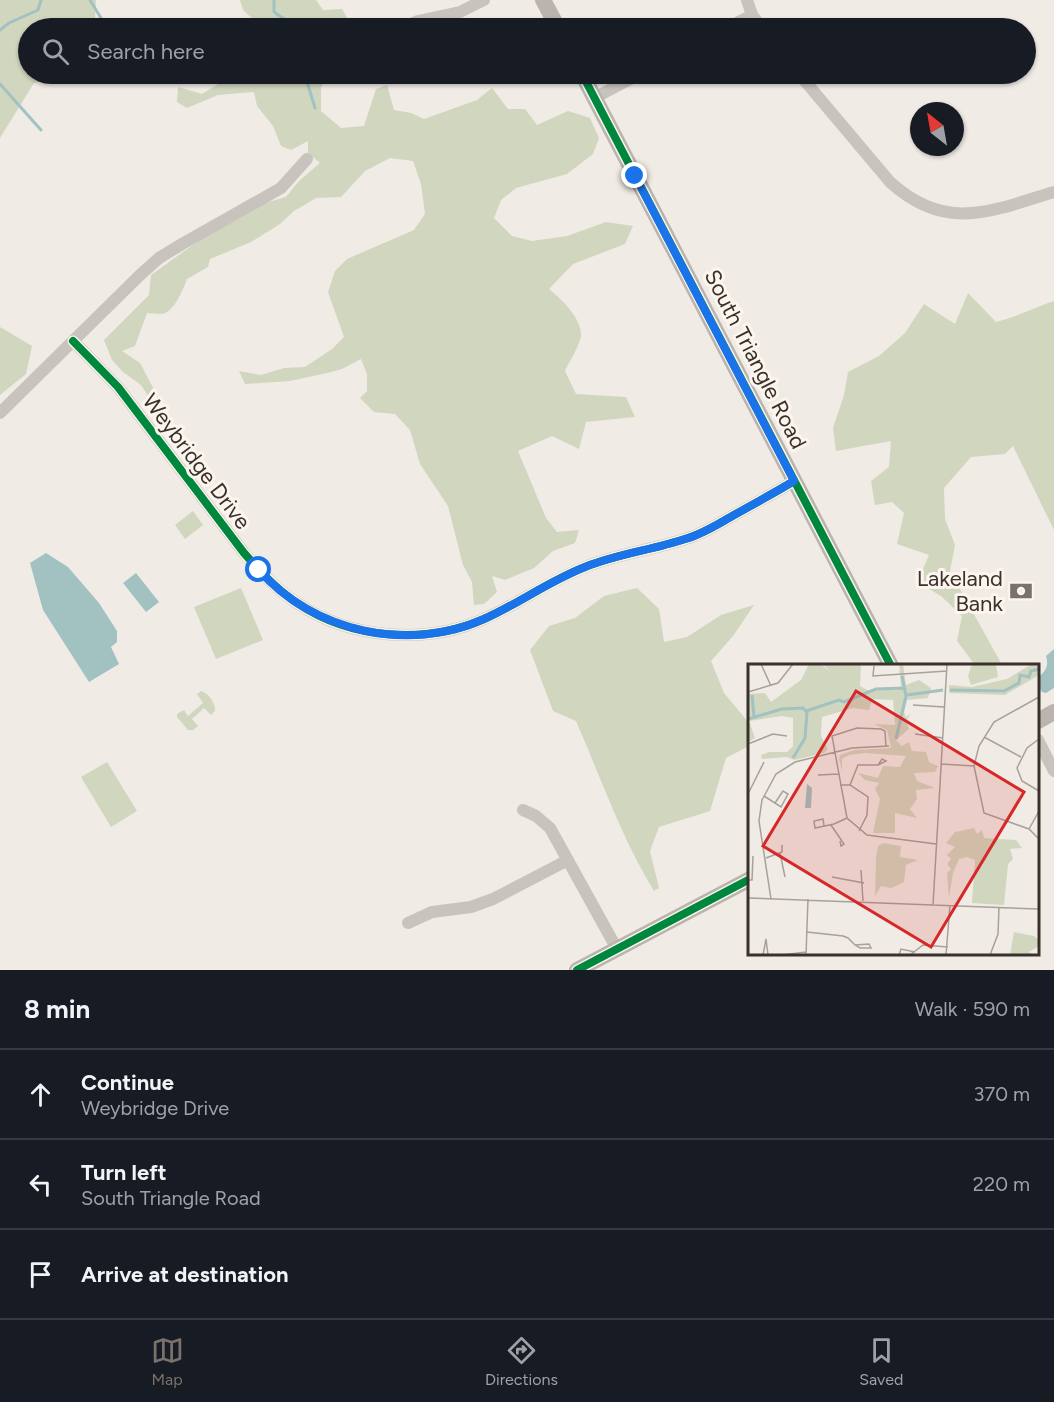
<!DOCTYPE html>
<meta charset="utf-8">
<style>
:root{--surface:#171b24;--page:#20242c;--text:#f1f3f6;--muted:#9ea1a6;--line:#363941;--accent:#7a716c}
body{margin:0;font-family:Figtree,sans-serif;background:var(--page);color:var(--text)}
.compass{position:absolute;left:910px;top:102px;width:54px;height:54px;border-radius:50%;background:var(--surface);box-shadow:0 2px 4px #0004;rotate:329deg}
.stop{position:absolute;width:18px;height:18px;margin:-14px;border:4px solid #1a73e8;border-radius:50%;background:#fff}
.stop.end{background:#1a73e8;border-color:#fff;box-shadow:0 2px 6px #0008}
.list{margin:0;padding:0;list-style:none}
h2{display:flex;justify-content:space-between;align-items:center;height:78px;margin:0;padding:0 24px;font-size:26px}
h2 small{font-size:20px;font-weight:400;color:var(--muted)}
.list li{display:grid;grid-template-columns:39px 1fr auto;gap:18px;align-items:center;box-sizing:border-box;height:90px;padding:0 24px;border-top:2px solid var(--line)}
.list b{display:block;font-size:22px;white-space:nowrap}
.list p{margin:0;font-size:20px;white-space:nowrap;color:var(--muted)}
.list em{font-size:20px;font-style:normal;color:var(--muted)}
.icon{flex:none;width:33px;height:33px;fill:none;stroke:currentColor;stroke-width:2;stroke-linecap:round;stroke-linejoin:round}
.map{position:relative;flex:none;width:1054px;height:970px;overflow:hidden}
.search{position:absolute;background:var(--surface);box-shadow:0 2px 4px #0004;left:18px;right:18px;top:18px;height:66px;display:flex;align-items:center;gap:15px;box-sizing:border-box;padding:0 21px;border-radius:33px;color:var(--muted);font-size:22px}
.sheet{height:348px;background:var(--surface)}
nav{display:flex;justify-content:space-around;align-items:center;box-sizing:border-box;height:84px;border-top:2px solid var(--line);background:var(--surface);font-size:16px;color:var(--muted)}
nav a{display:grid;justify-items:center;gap:3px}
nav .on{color:var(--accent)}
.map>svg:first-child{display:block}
.green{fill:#d1d6bf}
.water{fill:#a1c2c1}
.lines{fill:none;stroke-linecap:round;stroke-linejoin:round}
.stream{stroke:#a1c2c1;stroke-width:3}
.street{stroke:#c9c3be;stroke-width:12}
.secondary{stroke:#bab3ae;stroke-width:16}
.cycleway-casing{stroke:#fbf5ee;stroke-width:11}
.cycleway{stroke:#00873e;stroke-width:8}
.route{stroke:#1a73e8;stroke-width:8}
.labels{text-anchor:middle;stroke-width:6;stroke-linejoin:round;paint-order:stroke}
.street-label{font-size:22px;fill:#3b302b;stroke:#fbf5ee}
.poi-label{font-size:22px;fill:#3b302b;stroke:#fbf5ee;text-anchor:end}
.inset-river{fill:none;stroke:#a1c2c1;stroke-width:3}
.inset-road{fill:none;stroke:#a8a09b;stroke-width:1.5}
.view{fill:#d62828;fill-opacity:0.15;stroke:#d62828;stroke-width:3}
.inset-edge{fill:none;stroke:#3b302b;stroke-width:3}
</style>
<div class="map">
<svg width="1054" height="970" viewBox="0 0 1054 970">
<rect width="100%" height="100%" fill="#f0ebe5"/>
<!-- green -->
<path class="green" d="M0,0H96L95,18L102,28H28V74H70L34,83L0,138Z
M240,0H316L323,10L342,9L353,28H263L243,10Z
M251,74H329L321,87V111L341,128L364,126L376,89L387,85L394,110L411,113L424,119L477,100L492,88L508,109H525L537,125L568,111L590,118L599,138L593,154L567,174L516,188L501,200L494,218L512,236L532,241L567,236L606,222L633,226L625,244L573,264L549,289C561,299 582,318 581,336C579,347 570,360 565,371L576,394L626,397L635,417L586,422L579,449L552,436L518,451L546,518L557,532L579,530L575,543L553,551L534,568L505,580L492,576L497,592L484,604L474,605L472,582L463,565L448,506L420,464L410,430L395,414L374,412L360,398L367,391V374L361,359L342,369L327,373L290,381L245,384L239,371L261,375L284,368L305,367L332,349L344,337L328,292L335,271L347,259L414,230L425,214L421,184L413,161L390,158L365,171L341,197L316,198L294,211L280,224L251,242L210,259L208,267L187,279C183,290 174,312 162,314C157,314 151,313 147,313L135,346L122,351L140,363L158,397L156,408L141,385L123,372L112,360L104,340L149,295L151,275L211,232L255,206L286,197L299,181L320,163L308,153V141L291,150L281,146L273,126L257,106L254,92L218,95L187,108L177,102L178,87L202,94L223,81Z
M968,293L996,322C1016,317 1034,308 1054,301V530L1013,446L1005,454L971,457L944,488L945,519L955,545L950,571L1002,665H975L957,641L962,616L941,596L924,586L923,569L929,555L897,544L904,513L892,502L875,505L871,481L889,467L891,441L836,451L833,428L844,395L848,372L879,356L905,333L924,304L955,324Z
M0,327L32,346L26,374L0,395Z
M193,511L203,525L185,539L175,525Z
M241,588L263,640L216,659L194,607Z
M637,588L659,609L664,642L687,637L721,615L754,605L733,636L711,661L724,693L749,723V746L726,758L710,811L659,827L650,851L659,888L654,891C621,837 601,778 576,721L553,711L530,650L549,626L575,618L604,596Z
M201,691C208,693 216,703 215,711L211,715L204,708L192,719L198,726L193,730H188L177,717V714L184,710L188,716L203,703L197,694Z
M107,762L137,811L111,827L81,777Z"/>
<!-- water -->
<path class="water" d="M46,553L68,567L99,603L117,631V642L111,647L119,664L89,682L43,610L30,563Z
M136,573L159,602L146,612L123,583Z
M1054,649V688L1046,693L1042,692L1038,686V677C1046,672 1049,665 1046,656Z"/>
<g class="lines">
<!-- stream -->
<path class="stream" d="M90,0L107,28
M274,0V12L284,19L290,28
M0,30L9,23L38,10L41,0
M309,74L308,85L315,108
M0,84L41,130"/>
<!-- street -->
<path class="street" d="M747,0L752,15L762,28
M402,28L418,21L460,12L484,0
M727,28L752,15
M799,74L890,182C946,233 991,211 1054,192
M594,98L640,74
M73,341L118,387L244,553C260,571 276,589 297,603C350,639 425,645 484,619C518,604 549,581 585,567C617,554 652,550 685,539C703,534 718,524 734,515C754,504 774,493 794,481
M0,413L140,275L159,258L182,244L281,188L307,159
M1038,740L1054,771
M523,810L536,816L550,828L617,949
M408,923L432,912L471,907L493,899L568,860"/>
<!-- secondary -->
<path class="secondary" d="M543,0L558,28
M582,74L891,666
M1038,721L1054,712
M577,970L750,879"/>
<!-- cycleway casing -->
<g class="cycleway-casing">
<path id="cycleway" d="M582,74L891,666
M73,341L118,387L244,553C260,571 276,589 297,603C350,639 425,645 484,619C518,604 549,581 585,567C617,554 652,550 685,539C703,534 718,524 734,515C754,504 774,493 794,481
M577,970L750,879"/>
</g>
<!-- cycleway -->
<use href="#cycleway" class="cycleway"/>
</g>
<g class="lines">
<!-- route -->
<path class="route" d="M259,570C313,632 408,653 484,619C518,604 549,581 585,567C617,554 652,550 685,539C703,534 718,524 734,515C754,504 774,493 794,481L635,176"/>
</g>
<!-- icons -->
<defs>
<g id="bank-bare" transform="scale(1.8)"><path d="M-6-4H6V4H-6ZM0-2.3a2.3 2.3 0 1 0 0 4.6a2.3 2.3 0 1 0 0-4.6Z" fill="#7a716c" stroke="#fbf5ee" stroke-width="2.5" paint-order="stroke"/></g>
</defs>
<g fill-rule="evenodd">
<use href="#bank-bare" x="1021" y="591"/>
</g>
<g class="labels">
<!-- street labels -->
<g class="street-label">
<text transform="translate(756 359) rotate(63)" y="8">South Triangle Road</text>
<text transform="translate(197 461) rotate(53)" y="8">Weybridge Drive</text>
</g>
<!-- poi labels -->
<g class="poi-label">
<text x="1003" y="586">Lakeland<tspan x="1003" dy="25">Bank</tspan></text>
</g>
</g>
<!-- overview -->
<g transform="translate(748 664)">
<rect width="291" height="291" fill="#f0ebe5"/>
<path d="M61,0H73L83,9L75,0H113L112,22L119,26H147L153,22L151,0H155L158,21L171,16L183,24L180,34L159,36L156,48L158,53L163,50L158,57L161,65L148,76L154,82L161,78L164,87L178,88L181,98L190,102L187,108L166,109L169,117L187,124L168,126L169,135L162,145L169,154L147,149V169H125L132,135L127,125L131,119L117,116L110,109L130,114L135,102L152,103L158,92L117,89L101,91L94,95V107L91,95L92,91L106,86L143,84L139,66L126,60L147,61L145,36L124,35L121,46L105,44L74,53L73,72L80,85L76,89L47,96L38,93L14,95L13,91L21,88H39L45,82V54L34,52L1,57L7,74L0,78V30L17,29L23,38L53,16ZM224,0H248L250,13L223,21L220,12ZM284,0H291V11L257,31L201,29V21L224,23L259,15ZM226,164L229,170L234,166L236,174L268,176L274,184L262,185L265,195L260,200L256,241L224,239L227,196L219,193L211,195L205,209L201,234L199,209L203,205L199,200L203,195L199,191L207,183L198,179L207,168ZM135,179L153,182L152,193L170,196L158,201L156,218L143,224L133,222L127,232L128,193L130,182ZM266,268L286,272L291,276V282L281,288L285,291H262Z" fill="#d1d6bf"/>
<path d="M59,120L64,124L63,144H57Z" fill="#a1c2c1"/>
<path class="inset-river" d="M202,26L256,27L271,19L272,11L281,13L283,7L291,5M4,31L6,53M159,31L195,26M0,55L34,45L55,44L58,47L91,36L96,38L128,25L156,24M148,75L158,32L154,12M45,94L57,74L59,48"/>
<path class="inset-road" d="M13,0L23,22M126,2L125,12L199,7M0,28L30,19L45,0M291,33L246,58L231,82L226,102L236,149L281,165L291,175M165,41L196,43M167,70L195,74M236,73L273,93M291,75L279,84L269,104L274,117L291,127M0,80L25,70L39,72M138,83L137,67L133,65L109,64L84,72L99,154L119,171L188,180M193,100L226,102M70,111L91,110M92,121H102L120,133L119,151L111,167M102,121L110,101H130L134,95L138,97L130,101M0,130L16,98M16,132L33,143L40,130L35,127L27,139M83,161L96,180L93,182L92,177M76,162L75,155L66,157L67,164L86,160L99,154M281,165L291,147M32,189L37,213M18,194L34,188V181M113,206L115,237M84,213L116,219M0,216H4L5,192M0,234L291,245M23,235L11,157L14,136L28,110L47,98L104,84L141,82M185,241L199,0M59,268L95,272L100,274L107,281L112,284H123L121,280L107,281M15,291L18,275L20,291M34,291L58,288M58,291L60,235M151,291L153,285L167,288M162,291L175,281L200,283M198,291L202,241M242,291L250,270L251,243"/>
<path class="view" d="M108,27L276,128L183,283L15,182Z"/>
<rect width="291" height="291" class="inset-edge"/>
</g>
</svg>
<svg class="compass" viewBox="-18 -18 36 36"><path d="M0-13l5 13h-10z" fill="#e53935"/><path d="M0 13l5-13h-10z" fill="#9ea1a6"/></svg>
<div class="stop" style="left:259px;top:570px"></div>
<div class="stop end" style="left:635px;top:176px"></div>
<div class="search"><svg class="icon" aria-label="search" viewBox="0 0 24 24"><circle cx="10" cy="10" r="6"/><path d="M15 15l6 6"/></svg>Search here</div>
</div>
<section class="sheet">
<h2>8 min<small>Walk · 590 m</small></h2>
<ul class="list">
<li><svg class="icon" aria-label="ahead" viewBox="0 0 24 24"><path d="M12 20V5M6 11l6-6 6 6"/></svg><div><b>Continue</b><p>Weybridge Drive</p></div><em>370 m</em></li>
<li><svg class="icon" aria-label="left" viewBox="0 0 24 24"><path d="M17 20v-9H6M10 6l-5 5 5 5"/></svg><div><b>Turn left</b><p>South Triangle Road</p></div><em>220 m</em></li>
<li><svg class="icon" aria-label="arrive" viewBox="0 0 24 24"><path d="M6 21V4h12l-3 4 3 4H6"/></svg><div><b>Arrive at destination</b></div></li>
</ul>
</section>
<nav>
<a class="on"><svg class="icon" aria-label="map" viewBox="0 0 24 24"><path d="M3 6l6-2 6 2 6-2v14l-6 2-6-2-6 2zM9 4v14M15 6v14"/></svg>Map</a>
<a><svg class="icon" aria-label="directions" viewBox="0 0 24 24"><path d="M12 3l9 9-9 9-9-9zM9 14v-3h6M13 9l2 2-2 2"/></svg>Directions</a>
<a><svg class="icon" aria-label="saved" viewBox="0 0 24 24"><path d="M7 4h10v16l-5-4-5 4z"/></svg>Saved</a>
</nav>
